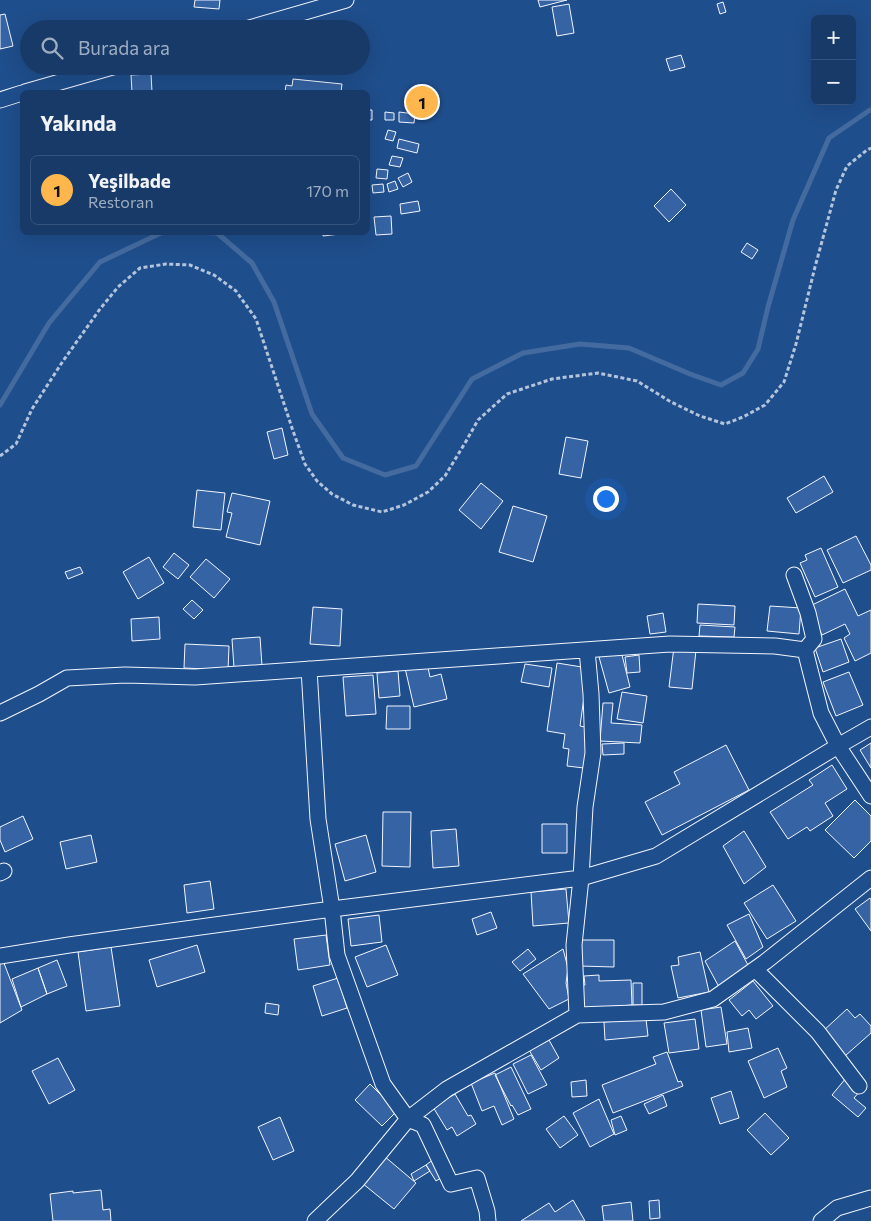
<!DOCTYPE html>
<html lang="tr">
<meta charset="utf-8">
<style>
:root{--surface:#173a69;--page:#20416f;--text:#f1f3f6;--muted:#9eadc0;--line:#36547d;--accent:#ffb74d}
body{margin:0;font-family:Commissioner,sans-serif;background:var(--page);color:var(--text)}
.controls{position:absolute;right:15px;top:15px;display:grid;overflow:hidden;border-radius:8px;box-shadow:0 5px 20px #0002}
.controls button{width:45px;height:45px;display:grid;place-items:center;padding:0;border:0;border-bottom:1px solid var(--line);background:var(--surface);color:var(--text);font:25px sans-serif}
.you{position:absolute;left:605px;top:498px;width:18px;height:18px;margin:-12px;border:4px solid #fff;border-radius:50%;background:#1a73e8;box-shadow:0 0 0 8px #1a73e833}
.badge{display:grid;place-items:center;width:32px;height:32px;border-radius:50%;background:var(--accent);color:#111;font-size:16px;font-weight:700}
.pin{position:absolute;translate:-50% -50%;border:2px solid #fff;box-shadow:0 1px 5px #0006}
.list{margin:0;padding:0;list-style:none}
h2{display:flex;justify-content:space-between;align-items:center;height:65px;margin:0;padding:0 20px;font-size:21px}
h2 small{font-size:16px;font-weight:400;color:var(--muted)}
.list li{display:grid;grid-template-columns:32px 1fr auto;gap:15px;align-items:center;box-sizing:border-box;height:70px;margin:0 10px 10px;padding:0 10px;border:1px solid var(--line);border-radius:8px}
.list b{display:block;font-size:19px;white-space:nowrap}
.list p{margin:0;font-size:16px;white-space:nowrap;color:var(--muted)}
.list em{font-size:16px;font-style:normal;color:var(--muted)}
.icon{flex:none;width:28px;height:28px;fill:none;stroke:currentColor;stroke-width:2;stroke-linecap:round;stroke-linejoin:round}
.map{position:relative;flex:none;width:871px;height:1221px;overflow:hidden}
.search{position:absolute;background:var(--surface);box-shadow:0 5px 20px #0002;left:20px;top:20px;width:350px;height:55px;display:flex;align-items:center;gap:12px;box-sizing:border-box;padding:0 18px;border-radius:28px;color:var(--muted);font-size:19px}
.panel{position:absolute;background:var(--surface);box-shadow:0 5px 20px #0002;left:20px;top:90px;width:350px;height:145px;border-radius:8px}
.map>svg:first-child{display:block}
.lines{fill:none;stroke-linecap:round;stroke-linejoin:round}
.stream{stroke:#446ba0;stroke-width:5}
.building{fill:#3563a3;stroke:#f2f6ff}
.minor-casing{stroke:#f2f6ff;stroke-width:17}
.path{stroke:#b3c4dc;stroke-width:3;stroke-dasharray:4 2.5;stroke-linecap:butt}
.minor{stroke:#1f4e8c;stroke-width:15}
</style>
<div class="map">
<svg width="871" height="1221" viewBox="0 0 871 1221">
<rect width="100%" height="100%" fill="#1f4e8c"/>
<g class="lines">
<!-- stream -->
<path class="stream" d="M197,232L217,233L252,263L274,302L312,414L343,458L385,475L416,466L472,379L523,353L580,344L629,348L690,374L721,385L743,373L758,349L768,307L793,220L829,138L870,110H871
M0,405L49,323L100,262L163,232"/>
</g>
<!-- building -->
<path class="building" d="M195,0H220L219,9L194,7Z
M538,0H567L540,7Z
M723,2L726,12L720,14L717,4Z
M569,4L574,33L557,36L552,7Z
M5,14L13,46L0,49V15Z
M681,55L685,67L670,71L666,59Z
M151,74L152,92H132L131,75Z
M293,79L342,84L341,92H285L286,85L292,86Z
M414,96L429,97L428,106L413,105Z
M368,110H372V120H368Z
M385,112L394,113V120H385Z
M399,112L415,114L414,123L399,122Z
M388,130L396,132L393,141L385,139Z
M399,139L419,144L417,153L397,148Z
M392,156L403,158L400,167L389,165Z
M377,169L388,170L387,179L376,178Z
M408,173L412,182L403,187L398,178Z
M395,181L398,189L389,192L387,184Z
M383,184L384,192L373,193L372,185Z
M671,189L686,205L669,222L654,206Z
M418,201L420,211L401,214L400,204Z
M391,216L392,234L376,235L374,217Z
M323,232H339L340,234L323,236Z
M747,243L758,250L752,259L741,252Z
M282,428L288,455L274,459L267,432Z
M566,437L588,441L581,478L559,474Z
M824,476L833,492L796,513L787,498Z
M481,483L503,501L481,529L459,510Z
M197,490L225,493L221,530L193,527Z
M232,493L270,501L260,545L226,537L232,513L227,512Z
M513,506L547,516L533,562L499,552Z
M856,536L871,565V570L843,583L827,550Z
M821,548L838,587L815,597L800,563L807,560L805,555Z
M174,553L189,565L178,579L163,567Z
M149,557L164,583L138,599L123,572Z
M206,559L230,579L214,598L190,577Z
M80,567L83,573L68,579L65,572Z
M845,589L858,616L871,610V653L855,661L844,638L850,634L845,624L822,635L808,607Z
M192,600L203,610L194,619L183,609Z
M698,604L735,606L734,625L697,623Z
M770,606L801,608L799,634L767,631Z
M313,607L342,609L340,646L310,644Z
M663,613L666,632L650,634L647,616Z
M159,617L160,639L132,641L131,619Z
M700,625L735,627L734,637L699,636Z
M260,637L262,666L234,668L232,639Z
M841,639L849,662L823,672L815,648Z
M185,644L229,646L228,670L184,668Z
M674,647L696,650L692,689L669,687Z
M621,651L630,687L609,693L599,657Z
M639,655L640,672L627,673L625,657Z
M427,663L430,677L441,674L447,699L414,707L405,668Z
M557,663L588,668L580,726L590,728L584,768L567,766L569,749L563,748L565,734L547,731Z
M525,664L552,668L549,687L521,682Z
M398,671L400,696L379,698L377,673Z
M849,672L863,705L836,716L823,682Z
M373,675L376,714L346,716L343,677Z
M622,692L647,696L643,723L617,719Z
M603,703H613L611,723L642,725L640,743L600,741Z
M387,706H410V729H386Z
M624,743V754L603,755L602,744Z
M871,743V768L860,750Z
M726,745L749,790L662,835L645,802L680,784L674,772Z
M832,765L847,789L825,803L833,816L810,831L807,827L788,839L770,812L813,785L809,780Z
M855,800L871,816V841L854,858L825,830Z
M383,812H411L410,867L382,866Z
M23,816L33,839L5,852L0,840V827Z
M542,824H567V853H542Z
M456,829L459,866L433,868L431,831Z
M744,831L766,867L744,884L723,846Z
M91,835L97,862L66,869L60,842Z
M366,835L376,872L345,881L335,844Z
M210,881L214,909L187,913L184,885Z
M773,885L796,921L767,939L744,903Z
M566,889L569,923L533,926L531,892Z
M870,898L871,900V931L855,909Z
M491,912L497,928L477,935L472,919Z
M749,914L763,947L746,959L727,925Z
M379,915L382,942L351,946L348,919Z
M326,935L330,965L298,970L294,939Z
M580,940H614V967L580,966Z
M735,941L748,965L719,987L705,961Z
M197,945L205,972L157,987L149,960Z
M386,945L398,975L367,987L355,957Z
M111,947L120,1006L86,1011L78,952Z
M528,949L536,959L520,971L512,962Z
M563,949L568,968L566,983L569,999L549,1009L523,974Z
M700,952L709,992L678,998L671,966L679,965L678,957Z
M2,958L22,1010L0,1023V959Z
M57,960L67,986L47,994L38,968Z
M38,968L47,994L21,1007L12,979Z
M599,975V981L631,980L632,1005L578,1009L577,985H585L584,976Z
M338,978L347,1008L322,1016L313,986Z
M753,981L773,1006L756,1019L749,1010L742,1016L729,1000Z
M633,983H642V1005H633Z
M266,1003L279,1005L278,1015L265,1013Z
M721,1007L727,1044L706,1047L701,1010Z
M847,1009L855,1018L860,1014L871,1026V1033L845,1056L823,1031Z
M646,1019L648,1036L605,1040L604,1022Z
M695,1019L699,1049L669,1053L664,1023Z
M748,1028L752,1048L729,1052L727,1032Z
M549,1040L559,1058L541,1070L529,1050Z
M778,1048L787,1068L781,1071L787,1087L764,1098L748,1061Z
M667,1052L678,1082L681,1081L683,1086L613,1113L602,1085L656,1064L653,1057Z
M531,1055L547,1085L528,1094L513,1064Z
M58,1058L75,1090L49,1104L32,1071Z
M511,1067L531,1109L518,1115L512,1105L511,1106L495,1075Z
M495,1073L514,1119L502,1125L494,1106L482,1111L471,1083Z
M846,1078L860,1091L854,1098L866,1108L858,1117L832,1095Z
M586,1080L587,1096L572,1097L571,1082Z
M370,1084L397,1111L382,1126L355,1100Z
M731,1091L739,1118L720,1124L711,1098Z
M455,1094L468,1116L471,1115L476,1124L457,1136L452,1127L447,1130L433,1107Z
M663,1095L667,1106L649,1114L644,1104Z
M599,1099L614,1134L590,1147L573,1113Z
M765,1113L789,1138L771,1155L747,1130Z
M564,1116L578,1135L560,1148L546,1129Z
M621,1116L627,1130L615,1135L611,1120Z
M280,1117L294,1151L273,1160L258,1127Z
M384,1156L416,1183L394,1209L362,1183Z
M434,1159L444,1176L436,1181L426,1165Z
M426,1165L430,1171L414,1181L411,1174Z
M101,1190L103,1210L110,1209L111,1221H53L50,1194L73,1191V1193Z
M573,1200L585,1221H521L549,1203L555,1212Z
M659,1200L660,1218L650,1219L649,1201Z
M631,1202L633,1221H604L602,1206Z"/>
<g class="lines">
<!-- minor casing -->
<g class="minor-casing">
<path id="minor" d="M246,29L346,0
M25,92L116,66
M0,100L22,93
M794,575L808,613L814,639L805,650L821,713L838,746L871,796
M309,669L318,819L332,909L337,955L383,1084L408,1119L423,1125L451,1184L477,1178L487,1211L488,1221
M0,713L39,694L67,678L125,675L195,677L670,644L775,646L805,650
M0,873L4,871
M0,956L69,945L332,909L581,878L656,856L838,746L871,727
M755,969L818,1032L859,1086
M577,1015L574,945L581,878L585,807L593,753L591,694L587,650
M315,1221L357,1181L408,1119L447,1089L577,1015L664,1012L713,999L765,962L871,878
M821,1221L837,1208L871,1198"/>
</g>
<!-- path -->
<path class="path" d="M0,456L16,444L32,409L63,361L100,309L118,287L140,268L166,264L190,265L214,275L236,291L256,319L293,431L305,464L317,481L332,494L353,505L382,512L404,505L428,492L445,476L465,443L478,420L507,394L552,379L598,373L637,381L671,402L700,416L725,424L743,417L765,405L784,382L796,344L815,267L836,190L847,166L867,150L871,148"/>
<!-- minor -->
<use href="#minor" class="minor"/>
</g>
</svg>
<div class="controls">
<button>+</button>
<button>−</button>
</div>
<div class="you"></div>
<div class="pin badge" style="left:422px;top:102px">1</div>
<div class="search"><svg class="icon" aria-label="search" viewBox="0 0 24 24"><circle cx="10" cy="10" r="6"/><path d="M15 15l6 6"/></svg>Burada ara</div>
<section class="panel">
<h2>Yakında<small></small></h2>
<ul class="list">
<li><span class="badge">1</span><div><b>Yeşilbade</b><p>Restoran</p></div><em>170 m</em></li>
</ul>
</section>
</div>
